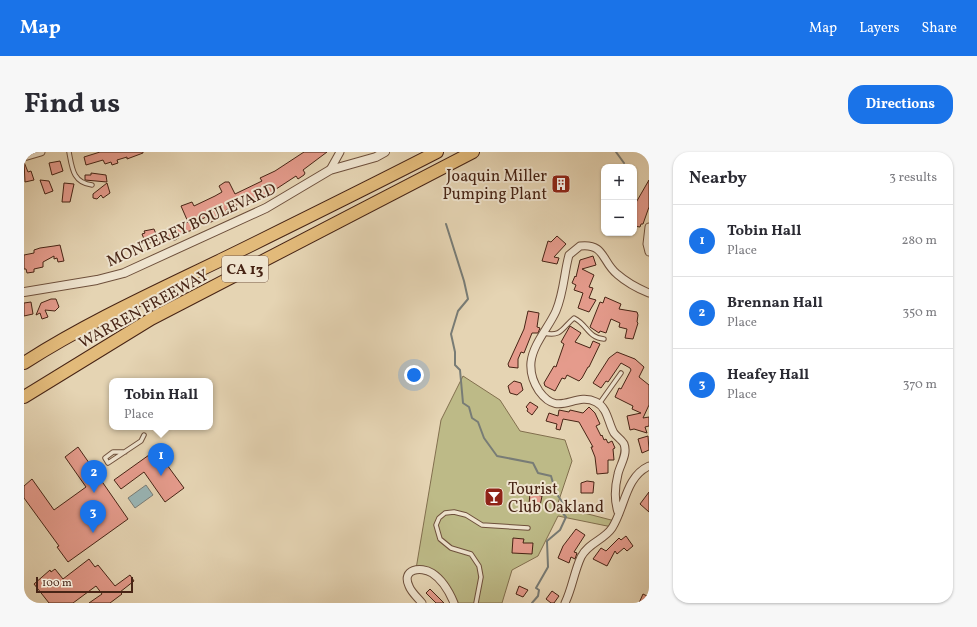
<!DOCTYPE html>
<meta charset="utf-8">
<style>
:root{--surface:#fff;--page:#f7f7f7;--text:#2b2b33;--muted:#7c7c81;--line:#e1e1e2;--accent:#1a73e8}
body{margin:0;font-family:Vollkorn,serif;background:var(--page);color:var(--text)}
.controls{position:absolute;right:12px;top:12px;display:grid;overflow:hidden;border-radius:8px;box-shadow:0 1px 3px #0004}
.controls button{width:36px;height:36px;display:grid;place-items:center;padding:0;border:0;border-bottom:1px solid var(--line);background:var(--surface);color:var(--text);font:20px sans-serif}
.scale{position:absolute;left:12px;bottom:10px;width:97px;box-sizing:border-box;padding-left:4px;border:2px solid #472415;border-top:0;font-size:11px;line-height:14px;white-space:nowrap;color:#472415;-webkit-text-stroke:3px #eee3ce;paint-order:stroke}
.you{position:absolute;left:390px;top:223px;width:14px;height:14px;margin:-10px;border:3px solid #fff;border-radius:50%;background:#1a73e8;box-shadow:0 0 0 6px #1a73e833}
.badge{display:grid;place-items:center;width:26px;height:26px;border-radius:50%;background:var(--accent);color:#fff;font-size:13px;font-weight:700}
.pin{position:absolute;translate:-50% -33px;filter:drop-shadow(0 1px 2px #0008)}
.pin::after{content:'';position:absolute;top:21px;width:14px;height:12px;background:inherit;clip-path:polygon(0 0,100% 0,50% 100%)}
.popup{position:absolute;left:85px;top:226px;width:104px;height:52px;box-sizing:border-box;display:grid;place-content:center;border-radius:8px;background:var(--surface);filter:drop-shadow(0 1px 3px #0005);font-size:13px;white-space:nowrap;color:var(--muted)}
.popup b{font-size:15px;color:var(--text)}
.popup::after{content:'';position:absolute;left:50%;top:100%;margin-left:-8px;border:8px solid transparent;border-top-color:var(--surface)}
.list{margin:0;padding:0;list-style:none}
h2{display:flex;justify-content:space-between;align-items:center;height:52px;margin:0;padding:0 16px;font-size:17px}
h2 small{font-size:13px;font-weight:400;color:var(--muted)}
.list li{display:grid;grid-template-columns:26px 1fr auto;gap:12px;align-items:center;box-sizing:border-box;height:72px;padding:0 16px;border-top:1px solid var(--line)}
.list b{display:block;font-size:15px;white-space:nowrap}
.list p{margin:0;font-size:13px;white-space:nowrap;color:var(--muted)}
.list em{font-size:13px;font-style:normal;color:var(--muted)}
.map{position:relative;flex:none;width:625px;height:451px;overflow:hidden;border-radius:16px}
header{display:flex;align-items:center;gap:24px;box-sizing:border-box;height:56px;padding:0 20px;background:var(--accent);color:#fff}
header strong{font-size:19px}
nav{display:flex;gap:22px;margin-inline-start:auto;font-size:14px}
.intro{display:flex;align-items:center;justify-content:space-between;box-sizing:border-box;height:96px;padding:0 24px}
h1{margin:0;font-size:28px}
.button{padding:10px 18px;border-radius:16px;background:var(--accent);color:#fff;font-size:14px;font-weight:700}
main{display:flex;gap:24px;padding:0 24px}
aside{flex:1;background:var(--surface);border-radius:16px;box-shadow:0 1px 3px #0004}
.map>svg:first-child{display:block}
.green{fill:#bdba87;stroke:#826f4e}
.water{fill:#99b6b7;stroke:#787c76}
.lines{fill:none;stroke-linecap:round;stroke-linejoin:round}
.stream{stroke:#787c76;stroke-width:2}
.building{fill:#e59b8c;stroke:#472415}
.service-casing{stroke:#6e503c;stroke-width:5.5}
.minor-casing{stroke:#6e503c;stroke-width:9}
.tertiary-casing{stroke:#6e503c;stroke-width:10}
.motorway-casing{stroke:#472415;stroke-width:14}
.service{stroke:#eee3ce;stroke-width:3.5}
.minor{stroke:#eee3ce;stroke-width:7}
.tertiary{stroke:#eee3ce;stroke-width:8}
.motorway{stroke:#e2ba7a;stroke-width:12}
.labels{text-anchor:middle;stroke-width:4;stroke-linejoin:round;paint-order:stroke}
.shield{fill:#eee3ce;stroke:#795d4c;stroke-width:1}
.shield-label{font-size:15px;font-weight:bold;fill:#472415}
.poi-label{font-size:16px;fill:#472415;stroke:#eee3ce;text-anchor:end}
.street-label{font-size:16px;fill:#472415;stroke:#eee3ce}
</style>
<header>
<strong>Map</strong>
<nav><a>Map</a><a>Layers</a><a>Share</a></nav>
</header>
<div class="intro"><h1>Find us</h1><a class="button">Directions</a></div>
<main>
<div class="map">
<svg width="625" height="451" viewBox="0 0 625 451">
<rect width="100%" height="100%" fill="#e5d4b3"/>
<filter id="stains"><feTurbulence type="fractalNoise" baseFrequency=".005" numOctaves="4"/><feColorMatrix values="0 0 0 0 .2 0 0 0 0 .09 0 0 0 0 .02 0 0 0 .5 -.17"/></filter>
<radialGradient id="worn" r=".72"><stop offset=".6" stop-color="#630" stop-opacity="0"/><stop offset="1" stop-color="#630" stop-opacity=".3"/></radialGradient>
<!-- green -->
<path class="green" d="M439,224L476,248L496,279L541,288L548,309L533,354L591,369L588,375L534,364L514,404L488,418L478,451H430L416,427L392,417L417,268Z"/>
<!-- water -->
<path class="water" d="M122,333L129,343L111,356L104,346Z"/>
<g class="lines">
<!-- stream -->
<path class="stream" d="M592,0L600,11
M422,72L440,129L444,147L434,159L427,182L431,200V213L436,218L439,251L445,255L448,266L454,270L460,286L473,304L509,311L514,321L527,324L532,341L539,351L537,359L542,365L536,378L523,389L524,415L512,436L515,438L514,444L508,451"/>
</g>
<!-- building -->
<path class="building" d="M76,0H119V1L103,7V5L93,8L94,11L88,13L87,10L81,12L79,8L62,13L60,5Z
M280,0H303L279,18L281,21L280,23L274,27L272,24L243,43L219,55L217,51L202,58L204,62L185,71L182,65L172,70L174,76L157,82L156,85L151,88L137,90V88L122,92L118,82L121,81L120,79L130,77L132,82L164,70L157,54L168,50L170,54L191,44L198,40L195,34L201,30H205L211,42L238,29L236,26L251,19Z
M36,9L39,19L28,23L25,11Z
M0,10L4,20L7,19L10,28L1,30Z
M67,21L82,23L83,30L61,28V23H67Z
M537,26L543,30L538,38L532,35Z
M16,28L25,29L29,39L21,42Z
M625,28V55L619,72H617L616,75L610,74L612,59L610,58V54Z
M40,31L50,32L46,50H38Z
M83,31L86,41L79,46L77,43L73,47L69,46V42Z
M533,84L542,92L530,105L535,106L533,112L518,109L524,89L527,90Z
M30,94L36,93L40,109L34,110L33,106L30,107V104L19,110V115L10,117V120L3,121L2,117H0V103L10,101V98L16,96Z
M569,104L572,113L558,117L570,123L565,135L569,136L565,146L572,148L565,160L554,156L559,141L550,138L552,133L548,131L551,124L552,125L556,108Z
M581,145L597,152L595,157L613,160L614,163L613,170L614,171L609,187L601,186L603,177L595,175L596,171L587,167L582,181L576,179L575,181L566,175L576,150L579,151Z
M27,147H32L35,155L31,159L21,158L24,165L18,167L16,161L12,163L17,151Z
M7,150L9,162L0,164V151Z
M504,159L515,161L513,175L516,176L514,181H508L500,201L497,200L494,207V216L485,215L484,212L500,177Z
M546,174L557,181L551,190L566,196L569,189L576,192L565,215H564L558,226L555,229L543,223L541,227L538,226L531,239L521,234L520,231L530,214L532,215L540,192L537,190Z
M593,200L611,207L620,215L615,225L625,233V253L619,266L625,265V274L621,275L623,281L610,277L606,278L603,264L617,261L608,257L609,254L591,245L595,236L597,237L607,218L606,216L597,211L584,230L582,229L577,236L569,231L585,206Z
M490,229L497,231L499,238L493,243L486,241L484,234Z
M506,250L514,255L508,263L503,259L504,257L502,255Z
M565,255L571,261L576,272L572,274L577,284L578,283L580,288L582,287L584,291L588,289L591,296L589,297L590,308H584V321L573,322L571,305L567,295H569L555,270L539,267L536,278L532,277L533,272L522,269L525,261L534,264L535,258L545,260L546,258L559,261Z
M624,284L625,298L618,301L614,287Z
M54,295L104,367L44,410L33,395L35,394L0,346V334L8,327L30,358L62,335L41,305Z
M132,298L160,336L141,350L120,320L97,337L90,328Z
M563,329L570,330L569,341H557V331Z
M625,340V360L616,352Z
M506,342L518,344L516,354L505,352Z
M552,377L561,383L550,400L553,401L551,407L547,405L545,411L534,406L539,394Z
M602,384L609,394L603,399L600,396L593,402L591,399L583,414L569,407L577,396L582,399L595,386L597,388Z
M489,386L500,387L499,391H509L508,402L488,401Z
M65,407L71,415L74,413L91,434L106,423L110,429L96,440L98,442L86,451H65L78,442L72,434L49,451H25L10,432L26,418L27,420L31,417L39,427Z
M495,434L504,438L499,445L492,442Z
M406,437L420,451H412L402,441Z
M528,439L535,444L530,451H527L522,447Z
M619,442L625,445V451H615Z"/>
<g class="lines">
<!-- service casing -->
<g class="service-casing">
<path id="service" d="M45,0C48,16 49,31 68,33
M520,181C538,185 538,176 550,166C563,172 564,186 580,187
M575,252L597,221
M101,300H89L81,306L84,311L117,289L120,283
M452,451L457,425L455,414L447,402L427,396L416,387L412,373L415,366L421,361L430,360L442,363L458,373L504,376"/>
</g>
<!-- minor casing -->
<g class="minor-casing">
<path id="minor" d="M0,5L17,0
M306,18L316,0
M625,75L623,92L625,100
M594,360C590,348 591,334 594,322C596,313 604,302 600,292C598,288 593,285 590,281C584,271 584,256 572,250C550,239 535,267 515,239C509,230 506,221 507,210C509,192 525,175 532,159C540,140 540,121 545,103L556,94C581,91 578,110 593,122C601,129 615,137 625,141
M398,451C394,446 387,440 385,434C377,417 397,414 408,421C419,428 425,439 430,451
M541,451C548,437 550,420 557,405C564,391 580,388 588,376C601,356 601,325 625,314"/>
</g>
<!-- tertiary casing -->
<g class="tertiary-casing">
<path id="tertiary" d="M0,140L73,128L100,121L242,56L306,18L352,5L361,0"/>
</g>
<!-- motorway casing -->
<g class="motorway-casing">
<path id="motorway" d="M0,211C64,170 133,139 201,106C272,71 343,36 413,0
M0,245L127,167L449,0"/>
</g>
<!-- service -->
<use href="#service" class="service"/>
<!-- minor -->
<use href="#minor" class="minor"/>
<!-- tertiary -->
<use href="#tertiary" class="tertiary"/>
<!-- motorway -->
<use href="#motorway" class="motorway"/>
</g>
<!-- icons -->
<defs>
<g id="building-square" transform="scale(1)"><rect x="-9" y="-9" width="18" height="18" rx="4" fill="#8f2418" stroke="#eee3ce"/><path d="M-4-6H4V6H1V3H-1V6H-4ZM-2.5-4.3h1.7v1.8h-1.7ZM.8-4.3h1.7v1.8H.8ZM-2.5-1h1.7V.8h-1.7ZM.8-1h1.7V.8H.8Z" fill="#fff"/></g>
<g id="bar-square" transform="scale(1)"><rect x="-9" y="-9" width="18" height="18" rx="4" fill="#8f2418" stroke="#eee3ce"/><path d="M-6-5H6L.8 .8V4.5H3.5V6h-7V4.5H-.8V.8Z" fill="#fff"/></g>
</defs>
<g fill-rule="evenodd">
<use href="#building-square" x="537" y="32"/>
<use href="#bar-square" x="470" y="345"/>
</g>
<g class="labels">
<!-- shield labels -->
<rect class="shield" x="198" y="104" width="46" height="26" rx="3"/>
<g class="shield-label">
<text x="221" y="122">CA 13</text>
</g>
<!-- poi labels -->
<g class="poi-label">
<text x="523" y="29">Joaquin Miller<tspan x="523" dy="18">Pumping Plant</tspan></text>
<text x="484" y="342" text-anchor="start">Tourist<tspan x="484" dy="18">Club Oakland</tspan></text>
</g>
<!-- street labels -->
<g class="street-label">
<text transform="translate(167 72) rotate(-24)" y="6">MONTEREY BOULEVARD</text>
<text transform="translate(119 156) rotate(-29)" y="6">WARREN FREEWAY</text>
</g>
</g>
<rect width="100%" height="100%" filter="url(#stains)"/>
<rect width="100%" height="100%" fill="url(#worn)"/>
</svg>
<div class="controls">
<button>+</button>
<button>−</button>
</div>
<div class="scale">100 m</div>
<div class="you"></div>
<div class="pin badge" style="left:137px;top:324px">1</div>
<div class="popup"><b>Tobin Hall</b>Place</div>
<div class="pin badge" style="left:70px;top:341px">2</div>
<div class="pin badge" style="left:69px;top:381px">3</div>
</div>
<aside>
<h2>Nearby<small>3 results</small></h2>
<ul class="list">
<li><span class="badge">1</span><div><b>Tobin Hall</b><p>Place</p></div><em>280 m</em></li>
<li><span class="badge">2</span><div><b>Brennan Hall</b><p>Place</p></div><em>350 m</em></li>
<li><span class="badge">3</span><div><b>Heafey Hall</b><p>Place</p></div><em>370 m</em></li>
</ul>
</aside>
</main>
